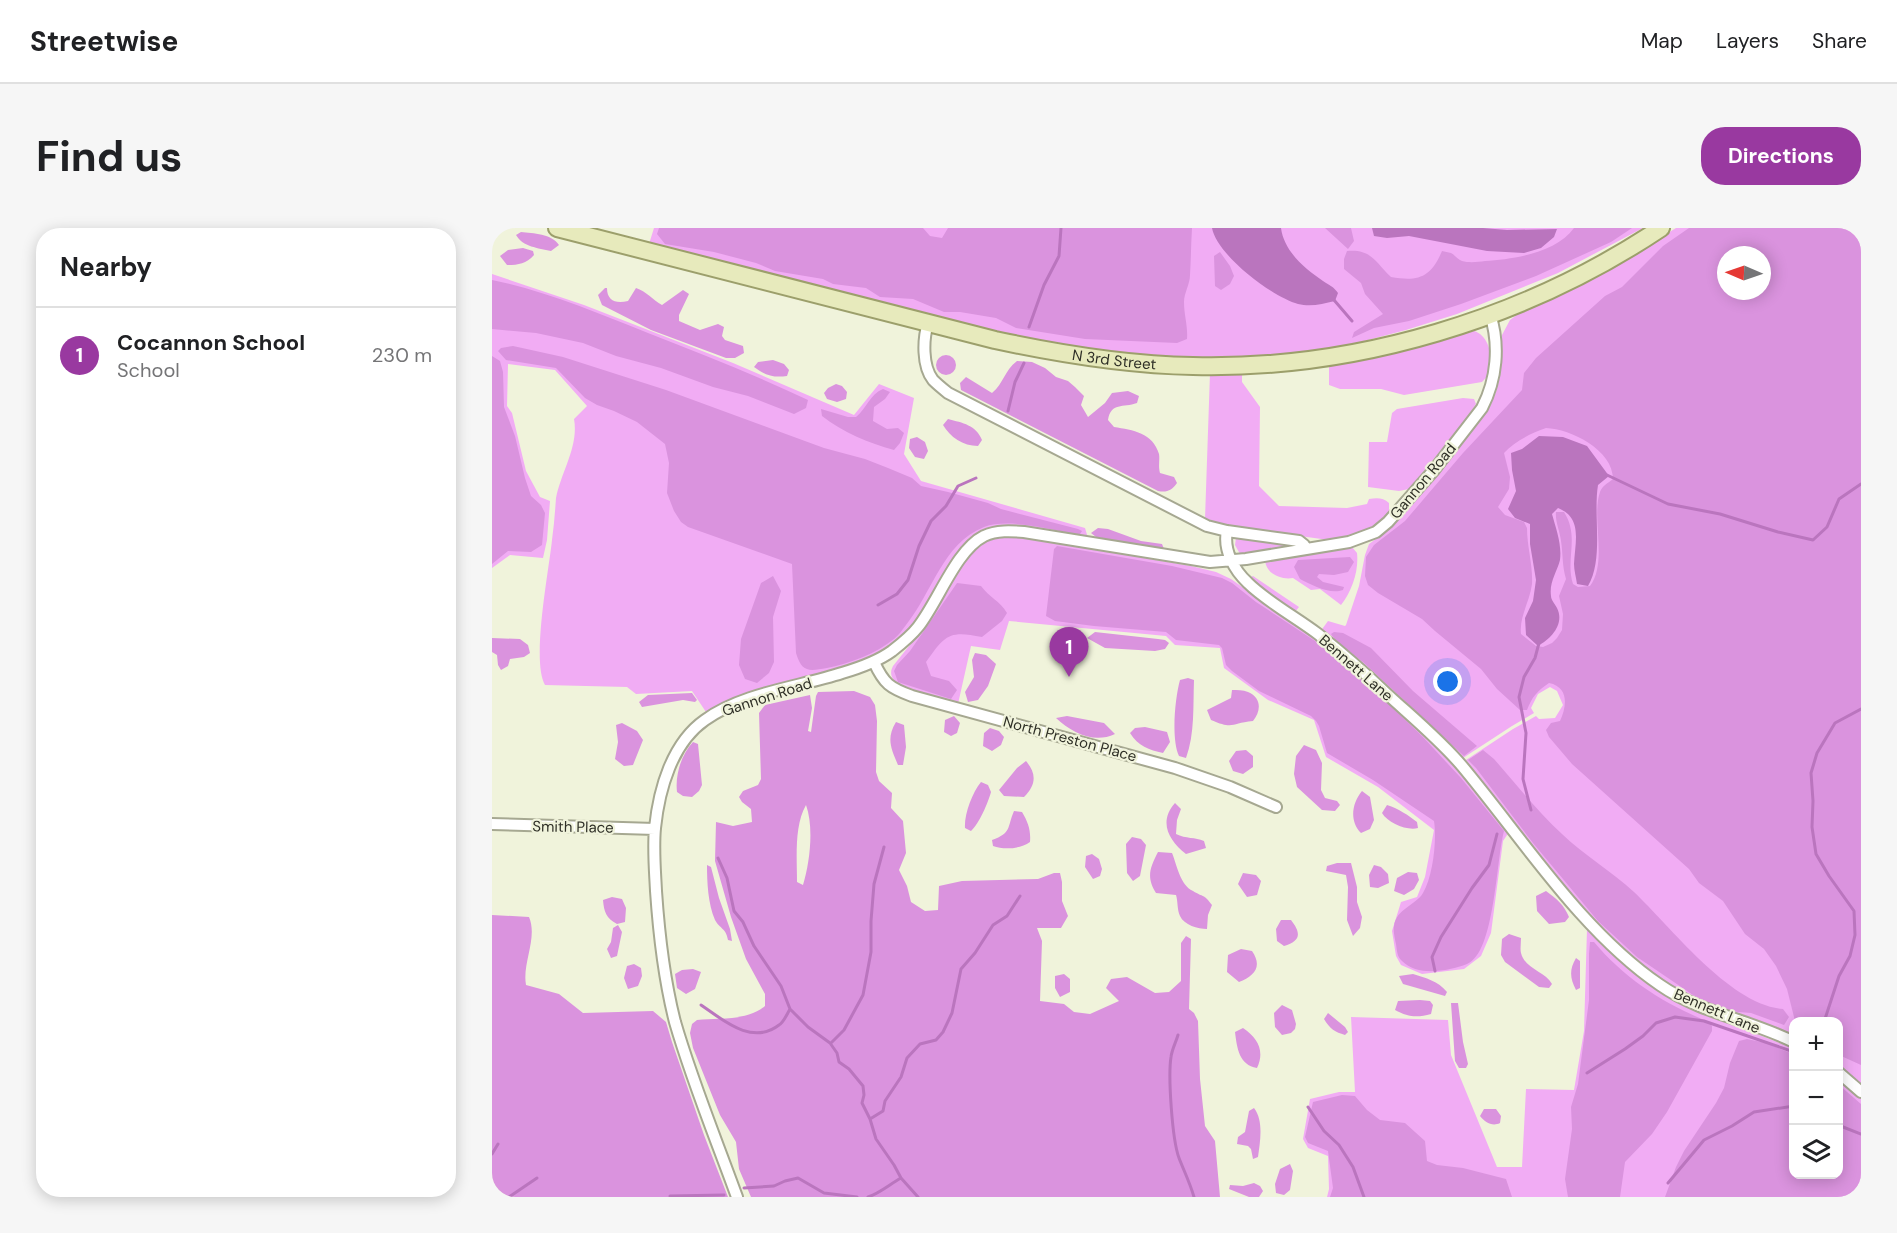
<!DOCTYPE html>
<meta charset="utf-8">
<style>
:root{--surface:#fff;--page:#f6f6f6;--text:#202124;--muted:#757577;--line:#e0e0e0;--accent:#9939a0}
body{margin:0;font-family:"DM Sans",sans-serif;background:var(--page);color:var(--text)}
.controls{position:absolute;right:18px;bottom:18px;display:grid;overflow:hidden;border-radius:12px;box-shadow:0 3px 15px #0003}
.controls button{width:54px;height:54px;display:grid;place-items:center;padding:0;border:0;border-bottom:2px solid var(--line);background:var(--surface);color:var(--text);font:30px sans-serif}
.compass{position:absolute;left:1225px;top:18px;width:54px;height:54px;border-radius:50%;background:var(--surface);box-shadow:0 3px 15px #0003;rotate:272deg}
.you{position:absolute;left:956px;top:454px;width:21px;height:21px;margin:-15px;border:4px solid #fff;border-radius:50%;background:#1a73e8;box-shadow:0 0 0 9px #1a73e833}
.badge{display:grid;place-items:center;width:39px;height:39px;border-radius:50%;background:var(--accent);color:#fff;font-size:20px;font-weight:700}
.pin{position:absolute;translate:-50% -50px;filter:drop-shadow(0 2px 3px #0008)}
.pin::after{content:'';position:absolute;top:32px;width:21px;height:18px;background:inherit;clip-path:polygon(0 0,100% 0,50% 100%)}
.list{margin:0;padding:0;list-style:none}
h2{display:flex;justify-content:space-between;align-items:center;height:78px;margin:0;padding:0 24px;font-size:26px}
h2 small{font-size:20px;font-weight:400;color:var(--muted)}
.list li{display:grid;grid-template-columns:39px 1fr auto;gap:18px;align-items:center;box-sizing:border-box;height:96px;padding:0 24px;border-top:2px solid var(--line)}
.list b{display:block;font-size:22px;white-space:nowrap}
.list p{margin:0;font-size:20px;white-space:nowrap;color:var(--muted)}
.list em{font-size:20px;font-style:normal;color:var(--muted)}
.icon{flex:none;width:33px;height:33px;fill:none;stroke:currentColor;stroke-width:2;stroke-linecap:round;stroke-linejoin:round}
.map{position:relative;flex:none;width:1369px;height:969px;overflow:hidden;border-radius:24px}
header{display:flex;align-items:center;gap:36px;box-sizing:border-box;height:84px;padding:0 30px;background:var(--surface);border-bottom:2px solid var(--line)}
header strong{font-size:28px}
nav{display:flex;gap:33px;margin-inline-start:auto;font-size:21px}
.intro{display:flex;align-items:center;justify-content:space-between;box-sizing:border-box;height:144px;padding:0 36px}
h1{margin:0;font-size:42px}
.button{padding:15px 27px;border-radius:24px;background:var(--accent);color:#fff;font-size:21px;font-weight:700}
main{display:flex;gap:36px;padding:0 36px}
aside{flex:1;background:var(--surface);border-radius:24px;box-shadow:0 3px 15px #0003}
.map>svg:first-child{display:block}
.green{fill:#f1acf4;fill-rule:evenodd}
.forest{fill:#da93de;fill-rule:evenodd}
.water{fill:#ba75be}
.lines{fill:none;stroke-linecap:round;stroke-linejoin:round}
.stream{stroke:#ba75be;stroke-width:3}
.minor-casing{stroke:#a6a891;stroke-width:14}
.primary-casing{stroke:#9c9f6b;stroke-width:20}
.minor{stroke:#fff;stroke-width:10}
.primary{stroke:#e7eabc;stroke-width:16}
.labels{text-anchor:middle;stroke-width:4.5;stroke-linejoin:round;paint-order:stroke}
.street-label{font-size:15px;fill:#2e2f26;stroke:#f0f3db}
</style>
<header>
<strong>Streetwise</strong>
<nav><a>Map</a><a>Layers</a><a>Share</a></nav>
</header>
<div class="intro"><h1>Find us</h1><a class="button">Directions</a></div>
<main>
<aside>
<h2>Nearby<small></small></h2>
<ul class="list">
<li><span class="badge">1</span><div><b>Cocannon School</b><p>School</p></div><em>230 m</em></li>
</ul>
</aside>
<div class="map">
<svg width="1369" height="969" viewBox="0 0 1369 969">
<rect width="100%" height="100%" fill="#f0f3db"/>
<!-- green -->
<path class="green" d="M162,0H1151L1066,45L965,86L914,102L842,121L745,130H672L594,122L512,106L157,16Z
M1184,0H1369V858L1347,838L1346,794H1302L1301,808C1259,793 1214,779 1175,755C1131,728 1096,686 1063,647C1033,610 1003,573 974,536V532L1021,501L1044,488L1047,491L1063,490L1071,477L1065,463L1058,459L1046,466L1039,480L1042,485L1020,498L971,530H968L828,404L836,393L853,398L854,397L867,358L873,327L877,316L900,299L913,285L969,217L998,178L1004,164L1008,148L1010,107L1018,92L1026,86L1113,44ZM1234,27H1270V63H1234Z
M0,46L92,77L241,135L362,187L387,156L422,170L412,226L429,253L593,300L596,310L491,303C458,321 446,361 425,390C416,404 402,415 388,424C371,435 351,439 332,445C293,455 250,464 214,484L200,463L144,466L135,459L53,457C39,433 57,342 60,312C62,298 63,284 64,270C69,244 87,218 82,191L95,178L63,142L16,136L15,178L20,185L34,243L48,269L58,273L55,312L51,330L18,327L0,340Z
M976,102C1001,102 1005,143 990,154L912,167L889,161H848L837,157V136Z
M750,144V154L768,179L767,258L787,278L855,280L875,276L877,271C884,270 891,269 897,275V284L881,299L864,307L837,312L733,298L713,291L718,145Z
M971,170L982,171L984,176L970,197L917,261L907,263L876,259L877,214H895L900,185L905,181Z
M516,309L547,312L699,338L724,344L739,351L822,410L880,457L966,541L1017,604L1011,613L999,705L989,728L972,741L930,746L909,737L904,728L900,703L909,674L925,669L933,649L942,602L886,559L834,529L822,492L776,472L732,440L728,420L683,417L674,408L517,393L508,422L479,418L466,476C452,472 408,464 401,451C398,446 399,442 401,438L437,393L476,329L487,319L497,312Z
M744,310L800,315L801,317L748,326L743,317Z
M860,319L865,325C867,343 860,363 849,377L828,361L819,362L801,350C789,352 774,346 773,332Z
M761,348L807,379L803,384L763,356L759,349Z
M1095,701L1133,736L1196,778L1223,790L1301,820L1302,946H1346L1347,850L1369,869V969H835L837,961L836,928L816,920L811,911L818,871L847,864H863L859,789L956,792L959,827L1005,939H1030L1034,861L1082,862L1092,803Z"/>
<!-- forest -->
<path class="forest" d="M167,0H431L438,8L450,10L456,0H700C699,16 699,31 698,47C698,56 692,65 692,74C692,87 696,98 695,111L685,115L593,111L524,100L504,90L468,84H452L421,71L388,69L374,60L341,56L331,51L283,43L264,35L222,24L173,16L165,6Z
M833,0H859L862,13L856,21Z
M1082,0H1140L1119,14L1044,48L969,76L917,93L882,100L860,110L862,104L891,86L873,66L869,55L852,41V31L855,23C880,21 883,34 899,49C927,54 939,49 950,23C953,24 956,24 959,25C963,27 966,32 970,33C977,35 986,34 993,33C1022,31 1064,25 1082,0Z
M1197,0H1369V837L1347,827L1346,794L1303,793L1295,761L1284,738L1272,721L1253,706L1231,673L1207,655L1197,641L1080,536L1057,509L1054,502L1059,495L1068,493C1075,478 1077,459 1057,455C1045,463 1040,469 1035,482H1028L1005,461L989,441L943,403L930,391L886,365L876,357L873,348L874,329L882,317L913,293L971,225L1030,162L1032,145L1044,130L1113,68L1130,59L1171,18ZM1234,27H1270V63H1234ZM1054,200C1079,201 1121,222 1121,251C1116,255 1110,258 1108,264C1099,290 1116,334 1098,358L1086,359L1081,356C1073,331 1088,309 1072,284H1064C1063,294 1068,303 1069,313C1071,326 1070,338 1074,351L1067,368L1071,386L1070,402L1065,410L1060,415L1051,419L1044,418L1029,406C1027,389 1038,373 1040,356C1041,337 1035,319 1035,300L1032,294L1013,287L1006,279L1017,261L1018,249L1012,225C1022,214 1039,205 1054,200Z
M29,4C41,5 60,6 67,17L59,23C46,20 31,19 24,7Z
M31,20L41,23L42,27C34,36 26,37 15,37L8,28L16,22Z
M728,24L738,38L742,48L738,56L729,62L723,58L722,28Z
M0,52C54,63 105,85 156,105C210,126 263,147 316,172L314,180L302,186L256,168L221,159L169,140L124,128L91,115L44,105L0,101Z
M113,60H115C115,73 124,76 136,73L144,60C154,63 161,72 170,77L191,62L197,66L187,87V93L208,102L226,96L232,99L230,108L233,112L251,118L252,125L243,130H234L159,102L110,77L106,67Z
M21,118L71,129L174,162L332,220L373,231L396,240L420,250L429,258L456,264L496,275L509,281L586,301L590,303L588,306H583C558,301 516,290 492,299C451,315 440,365 414,397C410,402 407,407 402,411C383,426 359,435 335,440C317,443 310,445 304,425L300,336L196,299L189,294L182,283L175,265L177,235L173,216L145,194L122,183L105,177L93,170L64,140L14,132L6,123L9,120Z
M444 137a10 10 0 1 1 20 0a10 10 0 1 1-20 0Z
M0,128L8,133L11,144L12,179L23,208L33,250L39,268L49,277L53,285L50,317L39,324L16,323L0,336Z
M281,132L292,136L297,142L295,148C281,150 273,147 262,139L266,134Z
M525,133L540,134L553,140L564,149L576,153L583,159L592,168L589,177L596,189L613,175L620,165L636,163L647,168L645,175C631,180 619,174 616,192L622,199C641,202 661,205 667,226C668,232 666,238 668,245L682,249L685,255C680,262 675,265 666,263L469,162L468,155L474,149L500,165C512,155 512,143 525,133Z
M344,156L350,158L355,164L354,171L345,174L335,171L332,165L336,160Z
M391,161L398,164L393,171L382,179L381,193L395,201L406,200L412,205L408,215L402,222C377,215 350,204 330,188L329,181L356,189H364C375,180 378,166 391,161Z
M456,191C471,195 484,197 490,212L486,218C471,218 458,209 451,197Z
M425,209L433,214L436,223L432,231L423,229L417,220L418,211Z
M606,300L616,301L649,313L670,316L672,321L604,309L599,305Z
M565,318L680,338L730,350L740,355L764,374L823,413L880,460L930,508L969,550L1012,603C1004,632 1003,725 975,736C956,743 926,749 910,733C905,729 905,722 904,716C903,711 901,704 902,698C904,681 924,677 931,665C941,648 945,612 942,593L881,552L835,525L827,498L824,493L819,488L767,463L740,443L734,437L730,420L727,417L684,412L674,404L602,398L563,393L554,388L562,321Z
M858,329L862,334L856,344L842,347L827,346L825,349L831,354L852,359L851,362C838,367 820,357 808,351L802,339L806,332Z
M281,348L289,363L281,389L282,434L277,445L265,455L253,451L247,437L249,411L269,355Z
M465,355L489,358C497,369 508,373 515,385L510,393L490,409C457,402 453,407 434,434L439,448L457,453L465,462L459,471L406,454L402,443L405,437L418,423Z
M603,404L666,411L673,412L677,415L673,421L663,423L613,420L595,410Z
M842,404L851,405L879,420L921,463L985,518L972,528L871,434L845,414L839,406Z
M0,410L28,411L36,417L38,425L32,429L18,431L16,438L9,442L6,437L5,427L0,424Z
M483,425L494,427L504,436L496,458L486,472L476,474L473,464L482,449L480,432Z
M696,450L702,452C701,477 703,506 694,530L687,528C679,511 683,470 688,452Z
M740,462C745,462 751,462 756,464C770,470 769,483 761,493C739,495 742,502 719,492L715,482L739,470Z
M362,463L378,469L383,477L385,493L384,544L387,553L400,565L399,580L411,593L414,625L407,642L415,658L419,674L433,683L446,682L447,658L470,653L546,651L562,645H568L570,654V673L576,688L569,700H545L550,713L548,773L572,776L582,784L598,786L627,773L614,760L619,751L635,749L663,765L677,764L689,753V715L694,708L699,711L697,781L702,785L706,793L708,851L713,898L723,913L728,969H259L247,941L244,914L228,887L201,820L198,805L200,796L205,792C226,790 256,793 273,778V766L254,731L239,689L223,633L224,594L241,598L260,594L259,581L250,574L247,569L251,563L266,557L269,551L267,485L273,477L318,467L320,480L316,503L319,504L324,468L326,464ZM314,577C322,599 318,634 311,657L305,654C305,630 302,598 314,577Z
M200,465L205,472L203,474L191,472L150,479L147,474L156,467Z
M462,488L468,495L465,505L459,508L452,504L453,492Z
M575,488L612,495L623,506C602,516 580,505 564,490Z
M404,494L412,497L414,519L411,537H406C399,521 394,510 404,494Z
M130,495L145,503L151,512L141,537L132,538L123,531L126,514L124,497Z
M653,499L675,504L678,514L671,525C657,522 646,518 638,505L643,500Z
M498,500L507,503L512,509L509,517L500,523L491,518L492,505Z
M201,514L206,516L210,557L207,563L200,569L191,568L185,564C183,547 189,527 201,514Z
M812,517L824,522L830,535L829,562L833,570L845,573L848,577L843,583L830,582L805,559L802,546L804,528Z
M754,522L761,528V539L751,546L741,543L737,533L744,523Z
M991,522L1002,531C1024,556 1045,583 1070,606C1092,627 1119,643 1142,664C1179,699 1238,777 1291,781L1297,789L1292,797L1259,785L1235,783L1201,767L1145,729L1106,693L1041,615L984,540L976,532Z
M534,533C545,546 544,557 532,569L512,568L507,562L525,540Z
M489,554L496,557L499,564C496,575 487,596 479,603L473,600C472,587 480,565 489,554Z
M870,563L878,569L882,592L878,601L869,605C857,593 860,575 870,563Z
M683,575L689,581L685,592L684,606C694,611 703,609 712,613L714,620L694,626C677,613 666,594 683,575Z
M895,577C907,581 916,587 925,594L926,600C915,603 896,595 890,585Z
M522,583L530,584C536,594 539,602 538,614C528,621 512,622 501,618L500,612C520,605 515,599 522,583Z
M640,609L649,611L654,617L648,648L641,653L635,645L634,616Z
M666,624L680,625C685,637 688,657 701,663C712,670 711,665 720,677L716,687L715,701C706,701 692,697 688,688C685,682 686,673 684,667L664,665C654,649 658,640 666,624Z
M600,626L607,631L610,641L608,648L601,651L593,639L594,628Z
M845,635H859L865,659V674L870,689L868,700L861,708L855,692L856,659L854,647L834,643L835,638Z
M215,637L219,639L227,670L238,701L240,713L236,712C234,700 228,701 223,692C216,676 215,654 215,637Z
M882,637L889,639L896,646L897,655L886,660L878,659L877,647Z
M916,644L925,645L927,652L922,661L912,667L902,663L905,650Z
M751,645L764,647L769,653L765,667L755,669L746,656Z
M1054,663C1065,671 1072,677 1077,689L1073,694L1057,696L1045,683L1044,668Z
M120,669L130,671L134,680L133,694L125,696C114,690 112,684 111,672Z
M0,687L37,689C46,710 30,735 34,757L67,766L91,785L161,783L174,794L180,814L212,907L236,969H0Z
M789,692H799C810,706 808,713 792,718L785,713L784,701Z
M126,697L130,704L125,728L119,730L115,721L119,714L121,700Z
M1017,706L1029,710C1029,715 1028,721 1029,725C1033,741 1053,743 1060,756L1057,760L1047,759L1013,734L1009,727L1010,711Z
M1098,714H1102C1133,751 1172,776 1217,794L1220,798V803L1175,884L1160,906L1133,934L1128,969H1076L1073,951L1080,901L1079,879L1086,856L1097,772V726Z
M749,721L760,723C771,739 762,748 747,754L735,744L736,727Z
M1084,730L1088,733V760L1084,762C1078,750 1077,742 1084,730Z
M142,736L149,740L150,748L146,758L136,761L132,750L135,738Z
M201,741L209,744L203,761L194,766L185,760L183,746L190,742Z
M572,746L578,751V764L568,769L563,760V748Z
M921,746C934,750 946,753 955,764L953,768L911,756L907,748Z
M928,772L938,773L941,777L939,786C925,790 916,789 903,782L906,773Z
M959,775H966L971,814L976,836L974,840H967L963,833Z
M790,777L800,782L804,796L803,801L799,805L790,807L783,799L782,785Z
M836,785L853,799L856,804L853,807C843,804 838,801 832,791Z
M751,800C766,810 773,823 765,840C747,837 745,820 743,804Z
M1255,811L1274,815L1301,826L1302,946H1346L1347,857L1369,876V969H1173L1184,939L1192,923L1224,875L1232,860L1238,835L1247,813Z
M850,867L863,868L875,882L888,892L913,895L933,913L935,933L945,937L971,940L1014,951L1020,969H838L841,960L836,923L816,915L813,909L821,874Z
M762,880C772,893 768,914 766,929L761,931L759,921L756,918L745,916L746,909L753,904L757,883Z
M992,881H1004L1009,888L1008,895C1000,899 993,894 988,888Z
M798,936L801,943L798,962L792,967L784,965L783,956L788,941Z
M762,955L768,958L771,963L767,969H757L737,961L738,957L751,958Z"/>
<!-- water -->
<path class="water" d="M720,0H789C792,23 812,40 831,53C837,57 842,59 846,65L843,73C830,76 819,79 806,76C780,69 725,27 720,0Z
M880,0H991L1015,2L1065,1L1062,9L1049,20L1032,25L995,23L917,8L895,10L882,8Z
M1047,208L1071,209L1095,218L1117,248L1106,257C1101,288 1112,331 1096,358L1085,356C1084,349 1082,342 1082,336C1083,314 1091,290 1066,280L1060,286C1064,301 1070,316 1068,332C1065,344 1057,354 1059,368C1059,372 1063,376 1065,380C1073,396 1059,411 1046,418L1034,407L1033,390L1041,373L1044,352L1038,316V296L1023,290L1016,281L1024,263L1020,242L1019,225L1030,221Z"/>
<g class="lines">
<!-- stream -->
<path class="stream" d="M842,72L860,93
M537,99L552,57L567,28L569,0
M516,183L523,154L532,135
M1115,247L1176,276L1228,286L1286,304L1321,312L1335,299L1347,271L1369,256
M386,377L405,366L416,352L427,318L439,293L454,278L466,258L484,250
M1039,582L1031,551L1034,505L1027,469L1032,449L1043,430L1047,415
M226,630L235,650L242,683L251,694L262,718L289,758L298,781L316,799L338,815L345,825L347,834L357,841L371,858L372,867L370,875L378,891L384,911L402,937L409,950L426,969
M943,743L940,729L949,709L980,660L997,637L1005,606
M209,777C231,792 260,818 287,797C292,794 295,786 298,781
M1332,794L1347,748L1358,728L1363,707L1362,683L1337,648L1324,626L1320,599L1321,573L1319,545L1325,525L1343,495L1369,481
M686,807C684,814 680,821 679,829C676,848 680,911 687,930C692,943 698,955 702,969
M339,815L352,802L371,767L379,724V693L382,656L392,619
M1095,845L1133,821L1151,808L1164,795L1183,789L1212,793L1302,824
M816,879L832,903L847,917L861,939L872,969
M378,891L391,883L393,873L409,849L415,830L428,816L444,812L451,804L460,785L469,741L483,725L501,697L515,688L528,668
M1346,897L1369,906
M0,926L6,916
M1176,955L1212,912L1240,898L1262,884L1302,878
M252,960L282,958L293,953L306,950L332,965L365,969
M178,968L232,967
M17,969L45,950
M376,969C388,965 398,956 409,950"/>
<!-- minor casing -->
<g class="minor-casing">
<path id="minor" d="M436,95C431,111 430,138 441,152C446,157 451,161 456,165L715,298L735,303L807,313L812,317L814,321
M735,303C731,322 742,342 756,355C774,373 805,390 826,406C850,425 873,445 895,466C920,489 948,512 970,538C1031,611 1089,703 1168,757C1208,785 1258,792 1302,814
M382,434C392,456 398,460 420,468L683,540L738,559L784,579
M0,596L163,601
M1346,844L1369,864
M245,969C224,911 200,853 183,794C172,751 167,707 164,663C163,642 161,621 163,600C167,561 180,515 213,492C250,465 307,459 350,445C367,440 385,434 400,423C409,416 419,408 426,399C446,374 464,322 492,308C505,302 519,303 532,304L718,334L754,331L857,314L884,304L896,294L942,242L990,180C1005,151 1008,117 998,86"/>
</g>
<!-- primary casing -->
<g class="primary-casing">
<g id="primary">
<path id="s1" d="M65,0L503,112C568,126 634,137 701,138C864,142 1033,91 1169,0"/>
</g>
</g>
<!-- minor -->
<use href="#minor" class="minor"/>
<!-- primary -->
<use href="#primary" class="primary"/>
</g>
<g class="labels">
<!-- street labels -->
<g class="street-label">
<text dy="5" stroke="none"><textPath href="#s1" startOffset="573">N 3rd Street</textPath></text>
<text transform="translate(931 253) rotate(-50)" y="5">Gannon Road</text>
<text transform="translate(864 440) rotate(41)" y="5">Bennett Lane</text>
<text transform="translate(275 469) rotate(-18)" y="5">Gannon Road</text>
<text transform="translate(578 511) rotate(15)" y="5">North Preston Place</text>
<text transform="translate(81 599) rotate(1)" y="5">Smith Place</text>
<text transform="translate(1225 783) rotate(23)" y="5">Bennett Lane</text>
</g>
</g>
</svg>
<div class="controls">
<button>+</button>
<button>−</button>
<button><svg class="icon" aria-label="layers" viewBox="0 0 24 24"><path d="M12 4l9 5-9 5-9-5zM3 14l9 5 9-5"/></svg></button>
</div>
<svg class="compass" viewBox="-18 -18 36 36"><path d="M0-13l5 13h-10z" fill="#e53935"/><path d="M0 13l5-13h-10z" fill="#757577"/></svg>
<div class="you"></div>
<div class="pin badge" style="left:577px;top:449px">1</div>
</div>
</main>
